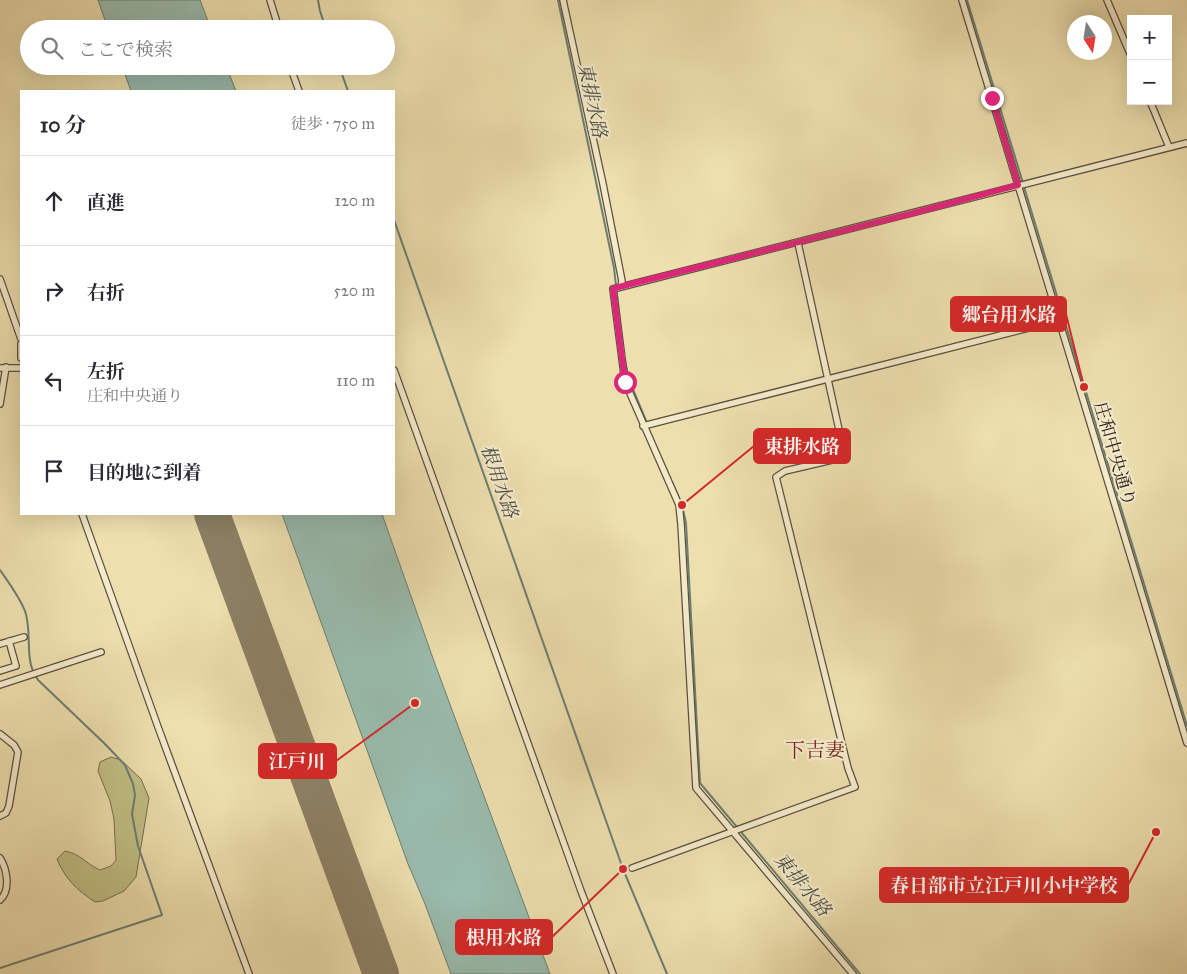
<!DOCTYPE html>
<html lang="ja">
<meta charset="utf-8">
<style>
:root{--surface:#fff;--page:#f7f7f7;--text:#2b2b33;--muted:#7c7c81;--line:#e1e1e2}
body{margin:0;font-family:"IM FELL Great Primer","Noto Serif JP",serif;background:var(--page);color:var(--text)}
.controls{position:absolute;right:15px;top:15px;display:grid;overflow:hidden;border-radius:0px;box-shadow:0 5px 20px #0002}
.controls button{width:45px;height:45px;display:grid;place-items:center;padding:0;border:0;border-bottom:1px solid var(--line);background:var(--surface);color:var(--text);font:25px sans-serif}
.compass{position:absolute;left:1067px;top:15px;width:45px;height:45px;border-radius:50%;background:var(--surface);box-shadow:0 5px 20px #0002;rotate:168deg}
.stop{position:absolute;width:15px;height:15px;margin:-11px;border:4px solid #db2777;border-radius:50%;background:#fff}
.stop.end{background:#db2777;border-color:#fff;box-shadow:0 1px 5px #0008}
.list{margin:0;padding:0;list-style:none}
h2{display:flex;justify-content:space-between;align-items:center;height:65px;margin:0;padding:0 20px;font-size:21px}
h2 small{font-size:16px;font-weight:400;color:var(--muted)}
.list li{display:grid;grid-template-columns:32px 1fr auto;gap:15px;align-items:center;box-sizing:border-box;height:90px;padding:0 20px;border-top:1px solid var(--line)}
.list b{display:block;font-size:19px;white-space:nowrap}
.list p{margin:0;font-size:16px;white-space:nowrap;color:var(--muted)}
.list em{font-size:16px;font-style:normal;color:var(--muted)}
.icon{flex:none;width:28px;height:28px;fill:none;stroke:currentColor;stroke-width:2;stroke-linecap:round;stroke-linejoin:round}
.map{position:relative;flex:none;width:1187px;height:974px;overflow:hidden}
.search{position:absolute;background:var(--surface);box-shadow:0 5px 20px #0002;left:20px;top:20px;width:375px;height:55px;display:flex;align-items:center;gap:12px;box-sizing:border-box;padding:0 18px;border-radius:28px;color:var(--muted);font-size:19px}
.panel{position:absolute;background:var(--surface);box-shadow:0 5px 20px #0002;left:20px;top:90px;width:375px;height:425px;border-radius:0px}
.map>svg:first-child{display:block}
.green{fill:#c0bf85;stroke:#767050}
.water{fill:#99bcae;stroke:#6d7e73}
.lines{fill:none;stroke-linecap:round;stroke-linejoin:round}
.stream{stroke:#6d7e73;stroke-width:2}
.runway{stroke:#8c8064;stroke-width:36}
.minor-casing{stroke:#5c503f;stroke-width:8}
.minor{stroke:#f3eaca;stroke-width:5.5}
.route{stroke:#db2777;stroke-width:6}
.labels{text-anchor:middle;stroke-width:4.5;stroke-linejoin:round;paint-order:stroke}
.street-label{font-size:18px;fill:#2c201a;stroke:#f3eaca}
.water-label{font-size:19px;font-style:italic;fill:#4d4f46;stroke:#f3eaca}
.quarter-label{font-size:20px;fill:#7a1f14;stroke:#f3eaca}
.leader{fill:none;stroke:#d62828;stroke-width:2}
.callout-dot{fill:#d62828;stroke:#f3eaca;stroke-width:2}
.callout{fill:#d62828;stroke:#d62828;stroke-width:2}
.callout-label{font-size:19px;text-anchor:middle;font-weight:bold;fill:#fff}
</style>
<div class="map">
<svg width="1187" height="974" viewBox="0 0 1187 974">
<rect width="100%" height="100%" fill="#eddfae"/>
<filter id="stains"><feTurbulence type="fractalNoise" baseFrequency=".004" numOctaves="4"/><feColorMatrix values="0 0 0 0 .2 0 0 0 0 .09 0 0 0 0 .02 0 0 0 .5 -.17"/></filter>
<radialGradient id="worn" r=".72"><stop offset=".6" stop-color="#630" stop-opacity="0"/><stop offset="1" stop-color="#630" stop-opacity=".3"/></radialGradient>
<!-- green -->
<path class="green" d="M111,757L121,760L141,779L149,798L136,877L124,891L103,901L95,902C77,890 65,879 57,859L65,851C81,854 86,864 100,870L111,866L116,860L114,819L110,801L98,771L100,762Z"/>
<!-- water -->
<path class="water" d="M98,0H200L211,29H108Z
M122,66H226L236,91H131Z
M282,514H382L435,664L550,974H451L425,904L408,864Z"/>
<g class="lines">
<!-- stream -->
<path class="stream" d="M318,0L320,11L326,29
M558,0L614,268L623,347
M967,0L1023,183
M339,66L348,91
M1024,187L1187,726
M394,220L623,869L667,974
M625,361L629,380L647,423
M672,482L682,505L686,523L700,783L860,974
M0,570C9,583 19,596 25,611C33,634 23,660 38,680L105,744L125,765L133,784L135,795L132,814L138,846L162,915L0,968"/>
<!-- runway -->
<path class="runway" d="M212,514L381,974"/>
<!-- minor casing -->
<g class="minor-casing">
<path id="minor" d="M270,0L279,29
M563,0L603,184L622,281L621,286
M962,0L1187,743
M1107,0L1131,56
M290,66L299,91
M1150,101L1169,147
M0,279L21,339
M21,344V358
M0,368H21
M394,370L581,891L613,974
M0,404L6,367
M643,426L1060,320
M82,514L158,727L249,974
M0,644L24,637
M0,671L16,666L9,641
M0,685L101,652
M0,734L14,745L18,752L9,806L6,813L0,816
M0,858C7,869 11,890 0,900
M632,868L855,787L848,768L776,477L785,471L845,457L798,243
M853,974L696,788L681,524L679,505L625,382L613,289L1187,143"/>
</g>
<!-- minor -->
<use href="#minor" class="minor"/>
</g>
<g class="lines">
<!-- route -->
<path class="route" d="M625,382L613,289L615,288L910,214L1018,185L992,98"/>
</g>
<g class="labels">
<!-- street labels -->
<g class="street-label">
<text transform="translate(1115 454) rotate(74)" y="6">庄和中央通り</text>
</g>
<!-- water labels -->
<g class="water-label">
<text transform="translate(593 100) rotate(78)" y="7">東排水路</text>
<text transform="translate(500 481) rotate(71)" y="7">根用水路</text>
<text transform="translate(803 884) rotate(50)" y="7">東排水路</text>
</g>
<!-- quarter labels -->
<g class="quarter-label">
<text x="815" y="757">下吉妻</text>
</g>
</g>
<!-- callouts -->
<path class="leader" d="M1084 387L1066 314M682 505L754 446M415 703L336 761M1156 832L1128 885M623 869L552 937"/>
<g class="callout-dot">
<circle cx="1084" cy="387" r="5"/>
<circle cx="682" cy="505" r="5"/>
<circle cx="415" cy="703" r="5"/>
<circle cx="1156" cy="832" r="5"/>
<circle cx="623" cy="869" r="5"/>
</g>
<g class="callout">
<rect x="951" y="297" width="115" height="34" rx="5"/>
<rect x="754" y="429" width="96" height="34" rx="5"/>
<rect x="259" y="744" width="77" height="34" rx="5"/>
<rect x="880" y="868" width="248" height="34" rx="5"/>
<rect x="456" y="920" width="96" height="34" rx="5"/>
</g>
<g class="callout-label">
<text x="1009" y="321">郷台用水路</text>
<text x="802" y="453">東排水路</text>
<text x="297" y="768">江戸川</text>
<text x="1004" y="892">春日部市立江戸川小中学校</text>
<text x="504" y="944">根用水路</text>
</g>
<rect width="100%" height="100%" filter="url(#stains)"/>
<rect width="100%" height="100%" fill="url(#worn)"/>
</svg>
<div class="controls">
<button>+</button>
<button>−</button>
</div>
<svg class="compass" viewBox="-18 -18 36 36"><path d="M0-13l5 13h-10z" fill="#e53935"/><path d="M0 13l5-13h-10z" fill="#7c7c81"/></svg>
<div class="stop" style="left:625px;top:382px"></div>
<div class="stop end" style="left:992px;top:98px"></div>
<div class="search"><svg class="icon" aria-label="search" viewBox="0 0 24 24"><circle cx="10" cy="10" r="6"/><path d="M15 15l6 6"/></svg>ここで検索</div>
<section class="panel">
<h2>10 分<small>徒歩 · 750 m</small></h2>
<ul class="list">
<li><svg class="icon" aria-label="ahead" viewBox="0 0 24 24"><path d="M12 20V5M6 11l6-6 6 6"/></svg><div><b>直進</b></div><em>120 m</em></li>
<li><svg class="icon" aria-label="right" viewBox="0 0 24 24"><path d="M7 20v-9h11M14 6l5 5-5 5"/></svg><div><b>右折</b></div><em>520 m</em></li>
<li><svg class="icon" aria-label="left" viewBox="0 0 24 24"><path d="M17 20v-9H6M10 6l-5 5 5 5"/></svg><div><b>左折</b><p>庄和中央通り</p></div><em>110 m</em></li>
<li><svg class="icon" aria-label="arrive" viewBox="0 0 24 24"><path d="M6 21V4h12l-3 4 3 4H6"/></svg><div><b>目的地に到着</b></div></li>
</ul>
</section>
</div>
